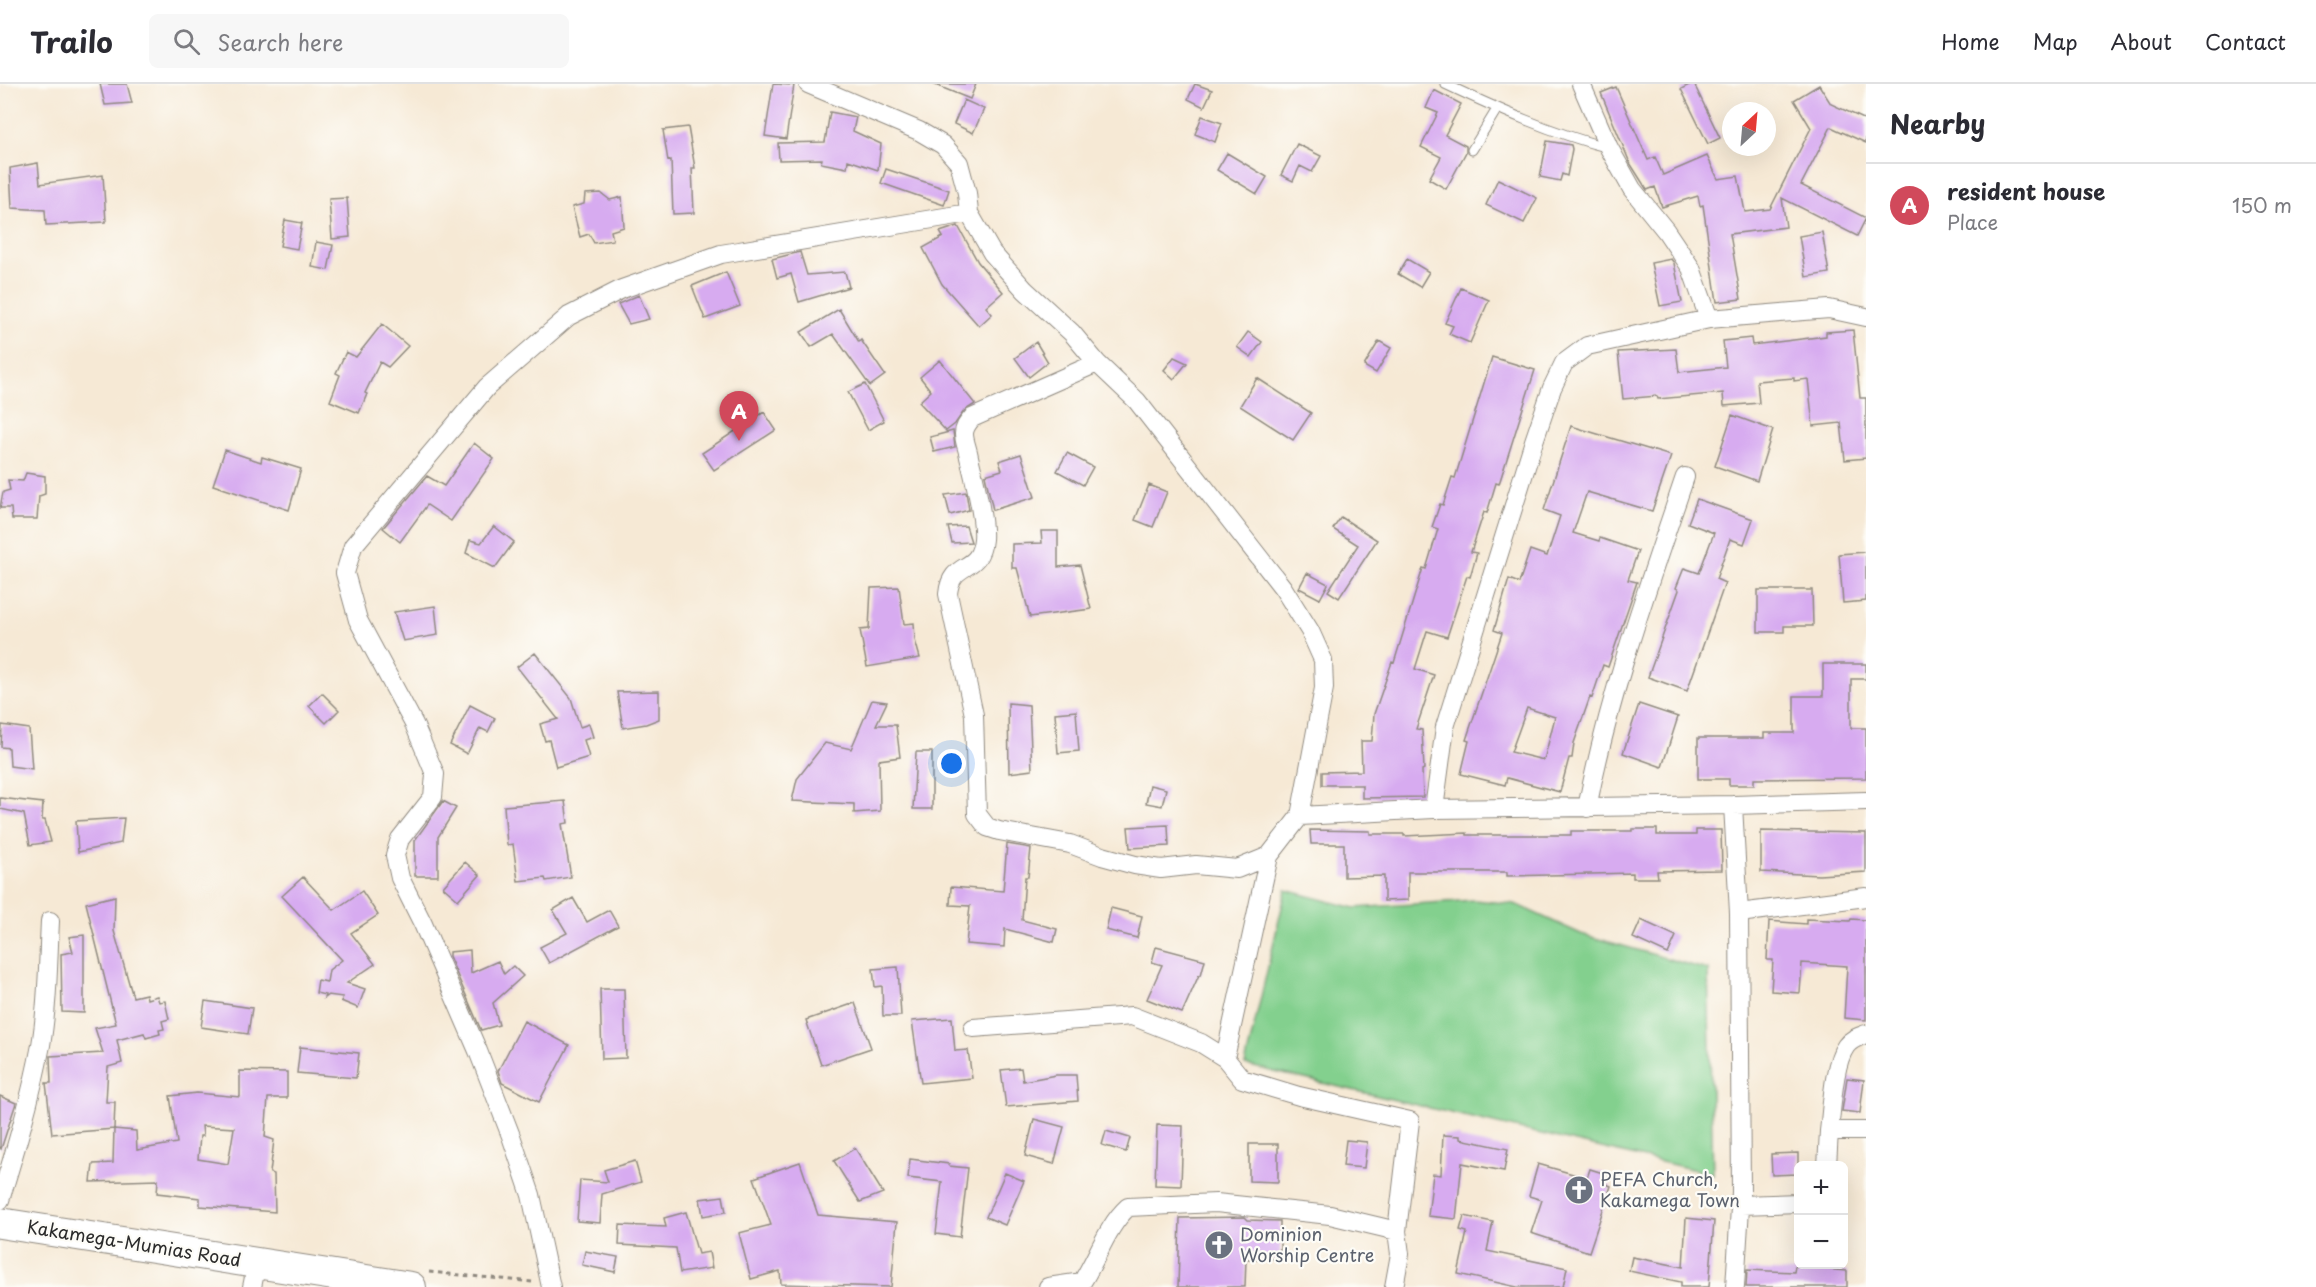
<!DOCTYPE html>
<meta charset="utf-8">
<style>
:root{--surface:#fff;--page:#f7f7f7;--text:#2b2b33;--muted:#7c7c81;--line:#e1e1e2;--accent:#d1495b}
body{margin:0;font-family:"Playpen Sans",sans-serif;background:var(--page);color:var(--text)}
.controls{position:absolute;right:18px;bottom:18px;display:grid;overflow:hidden;border-radius:9px;box-shadow:0 6px 24px #0002}
.controls button{width:54px;height:54px;display:grid;place-items:center;padding:0;border:0;border-bottom:2px solid var(--line);background:var(--surface);color:var(--text);font:30px sans-serif}
.compass{position:absolute;left:1722px;top:18px;width:54px;height:54px;border-radius:50%;background:var(--surface);box-shadow:0 6px 24px #0002;rotate:26deg}
.you{position:absolute;left:952px;top:680px;width:21px;height:21px;margin:-15px;border:4px solid #fff;border-radius:50%;background:#1a73e8;box-shadow:0 0 0 9px #1a73e833}
.badge{display:grid;place-items:center;width:39px;height:39px;border-radius:50%;background:var(--accent);color:#fff;font-size:20px;font-weight:700}
.pin{position:absolute;translate:-50% -50px;filter:drop-shadow(0 2px 3px #0008)}
.pin::after{content:'';position:absolute;top:32px;width:21px;height:18px;background:inherit;clip-path:polygon(0 0,100% 0,50% 100%)}
.list{margin:0;padding:0;list-style:none}
h2{display:flex;justify-content:space-between;align-items:center;height:78px;margin:0;padding:0 24px;font-size:26px}
h2 small{font-size:20px;font-weight:400;color:var(--muted)}
.list li{display:grid;grid-template-columns:39px 1fr auto;gap:18px;align-items:center;box-sizing:border-box;height:84px;padding:0 24px;border-top:2px solid var(--line)}
.list b{display:block;font-size:22px;white-space:nowrap}
.list p{margin:0;font-size:20px;white-space:nowrap;color:var(--muted)}
.list em{font-size:20px;font-style:normal;color:var(--muted)}
.icon{flex:none;width:33px;height:33px;fill:none;stroke:currentColor;stroke-width:2;stroke-linecap:round;stroke-linejoin:round}
.map{position:relative;flex:none;width:1866px;height:1203px;overflow:hidden}
header{display:flex;align-items:center;gap:36px;box-sizing:border-box;height:84px;padding:0 30px;background:var(--surface);border-bottom:2px solid var(--line)}
header strong{font-size:28px}
nav{display:flex;gap:33px;margin-inline-start:auto;font-size:21px}
.search{width:420px;height:54px;background:var(--page);display:flex;align-items:center;gap:15px;box-sizing:border-box;padding:0 21px;border-radius:9px;color:var(--muted);font-size:22px}
main{display:flex}
aside{flex:1;background:var(--surface)}
.map>svg:first-child{display:block}
.green{fill:#83d08e;stroke:#577e5c;stroke-width:1.5}
.building{fill:#d7abf0;fill-rule:evenodd}
.lines{fill:none;stroke-linecap:round;stroke-linejoin:round}
.service-casing{stroke:#908a80;stroke-width:11}
.minor-casing{stroke:#908a80;stroke-width:20}
.trunk-casing{stroke:#908a80;stroke-width:32}
.path{stroke:#908a80;stroke-width:3;stroke-dasharray:4.5 4.5;stroke-linecap:butt}
.service{stroke:#fff;stroke-width:9}
.minor{stroke:#fff;stroke-width:18}
.trunk{stroke:#fff;stroke-width:30}
.labels{text-anchor:middle;stroke-width:4.5;stroke-linejoin:round;paint-order:stroke}
.worship-label{font-size:18px;fill:#5b616d;stroke:#fdfcf7;text-anchor:start}
.street-label{font-size:18px;fill:#2b2b2b;stroke:#fdfcf7}
</style>
<header>
<strong>Trailo</strong>
<div class="search"><svg class="icon" aria-label="search" viewBox="0 0 24 24"><circle cx="10" cy="10" r="6"/><path d="M15 15l6 6"/></svg>Search here</div>
<nav><a>Home</a><a>Map</a><a>About</a><a>Contact</a></nav>
</header>
<main>
<div class="map">
<svg width="1866" height="1203" viewBox="0 0 1866 1203">
<rect width="100%" height="100%" fill="#fdfcf7"/>
<filter id="ink" filterUnits="userSpaceOnUse"><feTurbulence type="fractalNoise" baseFrequency=".0167" numOctaves="2"/><feDisplacementMap in="SourceGraphic" scale="12" xChannelSelector="R" yChannelSelector="G"/><feConvolveMatrix kernelMatrix="1 2 1 2 8 2 1 2 1" color-interpolation-filters="sRGB"/></filter>
<filter id="wash" filterUnits="userSpaceOnUse"><feTurbulence type="fractalNoise" baseFrequency=".008" numOctaves="4" result="noise"/><feDisplacementMap in="SourceGraphic" scale="24" xChannelSelector="R" yChannelSelector="G"/><feGaussianBlur stdDeviation="1.35" result="paint"/><feColorMatrix in="noise" values="0 0 0 0 0 0 0 0 0 0 0 0 0 0 0 0 0 1.4 0 .05"/><feComposite in="paint" operator="in"/></filter>
<g filter="url(#wash)">
<rect width="100%" height="100%" fill="#f6e9d5"/>
<!-- green -->
<path class="green" d="M1286,806L1355,824L1474,816L1515,820L1581,850L1708,886L1713,1090L1245,981Z"/>
<g id="blocks">
<!-- building -->
<path class="building" d="M100,0H127L132,19L105,21Z
M773,0L794,1L786,55L765,52Z
M933,0H976L970,15Z
M1195,0L1212,6L1204,23L1188,15Z
M1691,0H1694L1720,54L1708,60L1681,5Z
M1819,1L1831,20L1866,36V59L1831,43L1801,101L1866,134L1857,152L1782,114L1786,143L1730,150L1741,215L1717,218L1703,121L1700,122L1698,112L1662,123L1655,103L1647,106L1630,79L1601,9L1616,3L1648,76L1655,73L1663,91L1707,72L1718,95L1738,92L1745,128L1770,125L1811,44L1794,16Z
M1434,6L1461,20L1445,51L1466,62V68L1446,105L1429,95L1441,73L1421,63L1438,29L1426,24Z
M964,16L984,25L973,49L954,40Z
M830,28L856,33L853,47L881,60L878,86L848,76L847,84L821,79L822,75L779,76L778,59L825,58Z
M1202,32L1222,39L1215,58L1195,50Z
M688,43L695,84H692L694,129L673,130L671,76L668,77L663,46Z
M1547,57L1571,61L1572,65L1567,92L1562,90L1560,97L1540,93Z
M1297,60L1321,72L1312,88L1300,82L1293,97L1281,91Z
M1227,69L1267,93L1257,110L1217,86Z
M38,79L40,100L103,91L106,138L46,141L45,126L12,124L10,84Z
M886,85L949,106L944,121L881,99Z
M1498,95L1537,114L1524,139L1486,121Z
M601,109L610,116L622,113L624,143L611,147L613,156L594,159L589,150L580,153L572,123L584,120L585,110Z
M347,114L350,153L332,155L329,115Z
M285,136L302,139L297,165L280,162Z
M958,142L978,178L1003,208L986,223L992,230L979,242L942,200L923,164L943,153L940,148Z
M1822,148L1829,189L1806,193L1799,152Z
M316,158L333,161L328,186L312,183Z
M800,168L807,191L845,188L849,203L799,218L791,190L777,194L772,175Z
M1407,175L1429,188L1420,203L1398,190Z
M1671,175L1674,179L1682,218L1660,222L1651,179Z
M726,188L740,222L705,235L692,202Z
M1461,204L1489,216L1470,259L1449,250L1453,242L1445,239Z
M639,211L649,235L629,240L618,220Z
M839,225L859,258L861,256L885,291L870,302L833,250L811,263L801,248Z
M382,240L408,262L388,283L380,278L365,309L367,310L359,329L330,317L340,291L336,289L346,268L356,273Z
M1853,246L1860,314H1866V374L1845,376L1841,339L1813,342L1808,295L1794,297V294L1757,297L1759,319L1724,322L1723,309L1658,315L1657,312L1623,315L1618,268L1676,265L1679,288L1726,283L1723,257L1751,254L1752,261L1826,252V248Z
M1248,248L1262,258L1251,273L1237,263Z
M1379,257L1391,264L1376,289L1364,282Z
M1036,258L1048,278L1029,293L1015,274Z
M1174,273L1187,279L1174,295L1164,286Z
M1492,273L1535,286L1499,400L1496,399L1487,429L1484,428L1471,468L1477,469L1470,493L1467,492L1447,553L1427,547L1415,585L1434,591L1416,645L1422,646L1424,685L1422,686L1423,713L1362,714V701H1322V688L1362,687L1361,657H1372L1374,630L1392,578L1394,579L1423,484L1426,485L1438,445L1432,443L1440,420L1443,421L1452,393L1455,394Z
M940,276L975,320L964,327L955,340L946,347L919,318L931,307L920,293Z
M1257,294L1311,329L1293,356L1240,322Z
M865,300L884,337L868,346L848,308Z
M764,328L776,346L714,386L702,369Z
M1732,331L1773,346L1757,397L1715,382Z
M1571,342L1671,372L1652,427L1587,408L1573,449L1599,457L1600,454L1638,467L1628,496L1637,498L1608,583L1603,581L1592,614L1590,613L1574,659L1572,674H1569L1560,708L1507,694L1505,701L1461,690L1469,657L1466,656L1502,549L1494,546L1509,495L1519,499L1530,466L1547,472L1560,432L1544,426ZM1527,624L1555,633L1544,676L1511,668Z
M953,347L955,363L934,368L930,353Z
M474,359L494,375L451,437L427,421L400,458L383,444L427,392L444,402Z
M225,366L261,378L262,373L301,385L289,426L213,401Z
M1067,369L1093,383L1083,401L1057,387Z
M1021,370L1035,413L993,426L985,391L1002,386L999,377Z
M26,389L45,392V410L39,412L37,435H12L11,424H0L3,408L10,406L8,396L23,397Z
M1149,401L1167,408L1153,443L1135,436Z
M966,408L969,426L950,431L945,411Z
M1697,415L1753,435L1744,460L1730,455L1716,495L1725,499L1687,607L1648,593L1679,506L1676,504L1684,484L1699,489L1714,449L1688,439Z
M1341,433L1377,456L1339,514L1328,507L1358,461L1333,445Z
M494,442L514,458L495,484L466,469L470,456L481,459Z
M966,442L971,458L952,459L948,443Z
M1041,447H1058V483L1080,481L1091,525L1030,533L1017,484H1012V460L1042,459Z
M1866,468V517L1843,519L1839,470Z
M1307,489L1328,500L1320,515L1299,504Z
M899,503L904,540L914,539L915,556L920,574L867,583L860,546L869,545L871,504Z
M1758,506H1812L1813,542H1784V548H1758Z
M435,522L438,551L403,557L394,528Z
M535,569L571,614L580,643L589,640L593,653L584,656L589,673L556,683L549,656L545,657L540,640L558,635L517,583Z
M1823,580H1866V595H1851V644H1866V694L1754,695V701H1729V695H1698V654H1764V649H1794V612H1823Z
M659,607V635L646,640L623,644L617,608Z
M322,609L339,626L326,639L309,622Z
M872,616L887,618L876,641H896L900,673L879,676L880,727L854,729V720L792,717L797,695L825,659L851,665Z
M1008,619L1029,621L1032,686L1009,689Z
M1639,620L1678,633L1662,683L1623,669Z
M470,621L495,634L488,648L480,644L467,670L450,661Z
M1076,627L1079,667L1058,669L1055,629Z
M2,641L29,645L32,685L10,682L9,664L1,663Z
M916,668H932V725H913Z
M1150,701L1166,705L1162,722L1146,719Z
M0,714L43,719L42,736H45L51,758L30,761L24,730L0,725Z
M443,717L456,724L438,753V792H415V756Z
M565,717L568,739L562,740L571,793L546,797L545,794L518,797L513,760L507,761L504,722Z
M124,734L121,759L78,768L76,737Z
M1168,741L1169,762L1130,764L1128,743Z
M1632,745H1657V751H1696V746H1721L1722,786L1657,787L1658,794H1633V789L1507,792V788H1408V816L1384,817V792L1344,793V760H1311L1310,746L1370,747V750H1404V752L1467,749V751H1571V747H1632Z
M1761,747L1866,749V788L1819,791L1761,788Z
M1007,760L1031,764L1028,793H1025L1022,836L1057,845L1054,858L1005,845L1004,863L966,860L970,822L950,821L951,803L1003,807Z
M465,778L480,791L458,816L443,803Z
M303,793L334,826L362,807L378,831L351,849L375,880L347,899L365,905L358,924L341,917L343,913L328,911L324,914L325,911L316,909L318,896L327,898L329,886L342,876L282,812Z
M115,812L114,847L133,913L146,910L147,915L157,912L159,918L165,917L169,935L162,937L164,945L159,946L160,950L146,954L144,949L117,956L122,979L108,983L106,1018H115L114,1045L52,1050L46,999H51L50,972L103,969L95,944L116,940L86,819Z
M573,814L587,838L609,826L618,842L549,879L540,863L567,849L553,826Z
M1111,824L1142,832L1137,854L1106,846Z
M1806,835L1850,837L1851,835L1866,836V936L1844,934L1847,882L1802,879L1800,909L1771,907L1773,876H1767L1769,837L1806,840Z
M1641,836L1676,852L1668,870L1633,854Z
M84,851V929L62,928L61,870L73,868L69,853Z
M1156,863L1205,876L1201,891H1199L1182,929L1147,915L1162,881L1152,878Z
M470,866L471,889L498,877L504,890L513,882L523,892L493,919L499,941L481,946L449,872V868Z
M898,883L901,932H883L882,902L875,903L873,885Z
M600,905H624L626,974L602,975Z
M205,917L252,924L248,950L201,943Z
M855,919L871,964L821,981L806,936Z
M952,934L955,967L968,966L972,994L921,999L912,937Z
M524,937L569,961L539,1018L502,999L498,987Z
M300,963L359,969L356,994L297,989Z
M1021,984L1023,997L1056,991H1076L1078,1017L1006,1023L1001,986Z
M240,987L287,988V1014H268L265,1053L274,1056L270,1089L274,1090L275,1128L200,1122V1114L157,1109L158,1096L91,1098L93,1080L113,1079L114,1045L136,1047L137,1066L177,1059L170,1012L197,1009L240,1013ZM202,1042L234,1044L228,1080L198,1075L200,1052H203Z
M1847,994L1864,996L1860,1029L1842,1027Z
M0,1012L16,1019L1,1065L0,1064Z
M1034,1035L1064,1043L1054,1080L1025,1072Z
M1157,1041L1183,1042L1181,1102L1155,1101Z
M1106,1047L1130,1054L1126,1068L1102,1061Z
M1443,1051L1460,1052V1055L1508,1065L1504,1087L1462,1079L1456,1135L1428,1132L1433,1090L1441,1091Z
M1346,1056L1367,1058L1364,1084L1343,1082Z
M1249,1060H1278V1098L1249,1097Z
M855,1064L883,1109L860,1118L834,1077Z
M1798,1069V1090L1772,1091L1771,1070Z
M910,1075L949,1080V1082L968,1084L960,1153L936,1150L942,1098L908,1094Z
M635,1077L641,1098L602,1110L600,1139L577,1137L580,1096L608,1098L604,1086Z
M800,1078L818,1131L897,1138L891,1203L781,1200L780,1187L751,1195L739,1149L771,1141L754,1094Z
M1538,1080L1587,1094L1590,1085L1606,1090L1603,1099L1611,1102L1589,1168L1531,1149L1542,1116L1529,1112Z
M1005,1089L1024,1097L1005,1141L986,1133Z
M723,1112L726,1128L703,1132L700,1115Z
M686,1128L698,1170L709,1168L712,1184L680,1189L676,1164L619,1161L620,1141L666,1143L664,1134Z
M1464,1132L1493,1138L1487,1167L1567,1184L1563,1203H1517L1458,1190L1467,1148L1460,1146Z
M1245,1133L1248,1136L1280,1137V1175H1246L1245,1203H1178L1180,1134Z
M1686,1134L1714,1137L1709,1203H1681V1198L1629,1187L1632,1173L1683,1183Z
M585,1167L618,1173L615,1188L582,1181Z
M1795,1182L1847,1187V1203H1746L1747,1186L1794,1188Z"/>
</g>
</g>
<g filter="url(#ink)">
<use href="#blocks" fill-opacity="0" stroke="#908a80" stroke-width="1.5"/>
<g class="lines">
<!-- service casing -->
<g class="service-casing">
<path id="service" d="M1445,0C1498,25 1552,49 1609,64
M1472,66L1497,25"/>
</g>
<!-- minor casing -->
<g class="minor-casing">
<path id="minor" d="M808,0L919,47L943,61L959,79L967,109L969,129L992,169L1025,206L1072,249L1097,279L1137,317L1283,504L1310,547L1323,576L1324,604L1300,732
M1581,0L1609,64L1632,105L1666,147L1691,184L1709,235
M1097,279L972,334C968,339 964,343 964,350C964,357 968,366 969,373C974,393 985,436 983,455C980,491 951,475 948,510L974,631L977,730L987,743L999,747L1070,760L1102,772L1135,781L1161,785L1196,781L1237,785L1269,772
M1733,721L1434,725L1445,643L1534,357L1552,304L1564,279L1587,262L1709,235L1829,225L1866,233
M1587,724C1609,611 1648,502 1685,393
M1739,829L1866,813
M973,944L1132,932L1201,959L1225,974L1242,995L1299,1012L1410,1037L1397,1147
M1225,974L1269,772L1300,732L1434,725
M1829,1047C1832,1025 1833,980 1846,962C1851,955 1858,953 1866,950
M1827,1082L1829,1047H1866
M0,1116C16,1064 31,1014 41,961C48,920 48,878 50,837
M1741,1121L1798,1119
M252,1203L257,1179
M551,1203L531,1111L511,1052L478,967L423,840L400,794L395,771L400,755L433,713L435,690L414,640L358,536L345,489L353,462L487,303L569,232L622,205L721,170L969,129
M1048,1203L1082,1198C1098,1173 1107,1142 1128,1123L1216,1119L1330,1131L1397,1147L1400,1170L1394,1203
M1735,1203L1741,1108L1739,829L1733,721L1866,717"/>
</g>
<!-- trunk casing -->
<g class="trunk-casing">
<path id="trunk" d="M0,1139L411,1203"/>
</g>
<!-- path -->
<path class="path" d="M429,1188L533,1198"/>
<!-- service -->
<use href="#service" class="service"/>
<!-- minor -->
<use href="#minor" class="minor"/>
<!-- trunk -->
<use href="#trunk" class="trunk"/>
</g>
</g>
<!-- icons -->
<defs>
<g id="church-disc" transform="scale(1.5)"><circle r="9.5" fill="#6b7280" stroke="#fdfcf7"/><path d="M-1.2-6h2.4v3.5h3.3v2.4h-3.3V6h-2.4V-.1h-3.3v-2.4h3.3Z" fill="#fff"/></g>
</defs>
<g fill-rule="evenodd">
<use href="#church-disc" x="1579" y="1106"/>
<use href="#church-disc" x="1219" y="1161"/>
</g>
<g class="labels">
<!-- worship labels -->
<g class="worship-label">
<text x="1600" y="1102">PEFA Church,<tspan x="1600" dy="21">Kakamega Town</tspan></text>
<text x="1240" y="1157">Dominion<tspan x="1240" dy="21">Worship Centre</tspan></text>
</g>
<!-- street labels -->
<g class="street-label">
<text transform="translate(134 1160) rotate(9)" y="6">Kakamega-Mumias Road</text>
</g>
</g>
</svg>
<div class="controls">
<button>+</button>
<button>−</button>
</div>
<svg class="compass" viewBox="-18 -18 36 36"><path d="M0-13l5 13h-10z" fill="#e53935"/><path d="M0 13l5-13h-10z" fill="#7c7c81"/></svg>
<div class="you"></div>
<div class="pin badge" style="left:739px;top:357px">A</div>
</div>
<aside>
<h2>Nearby<small></small></h2>
<ul class="list">
<li><span class="badge">A</span><div><b>resident house</b><p>Place</p></div><em>150 m</em></li>
</ul>
</aside>
</main>
